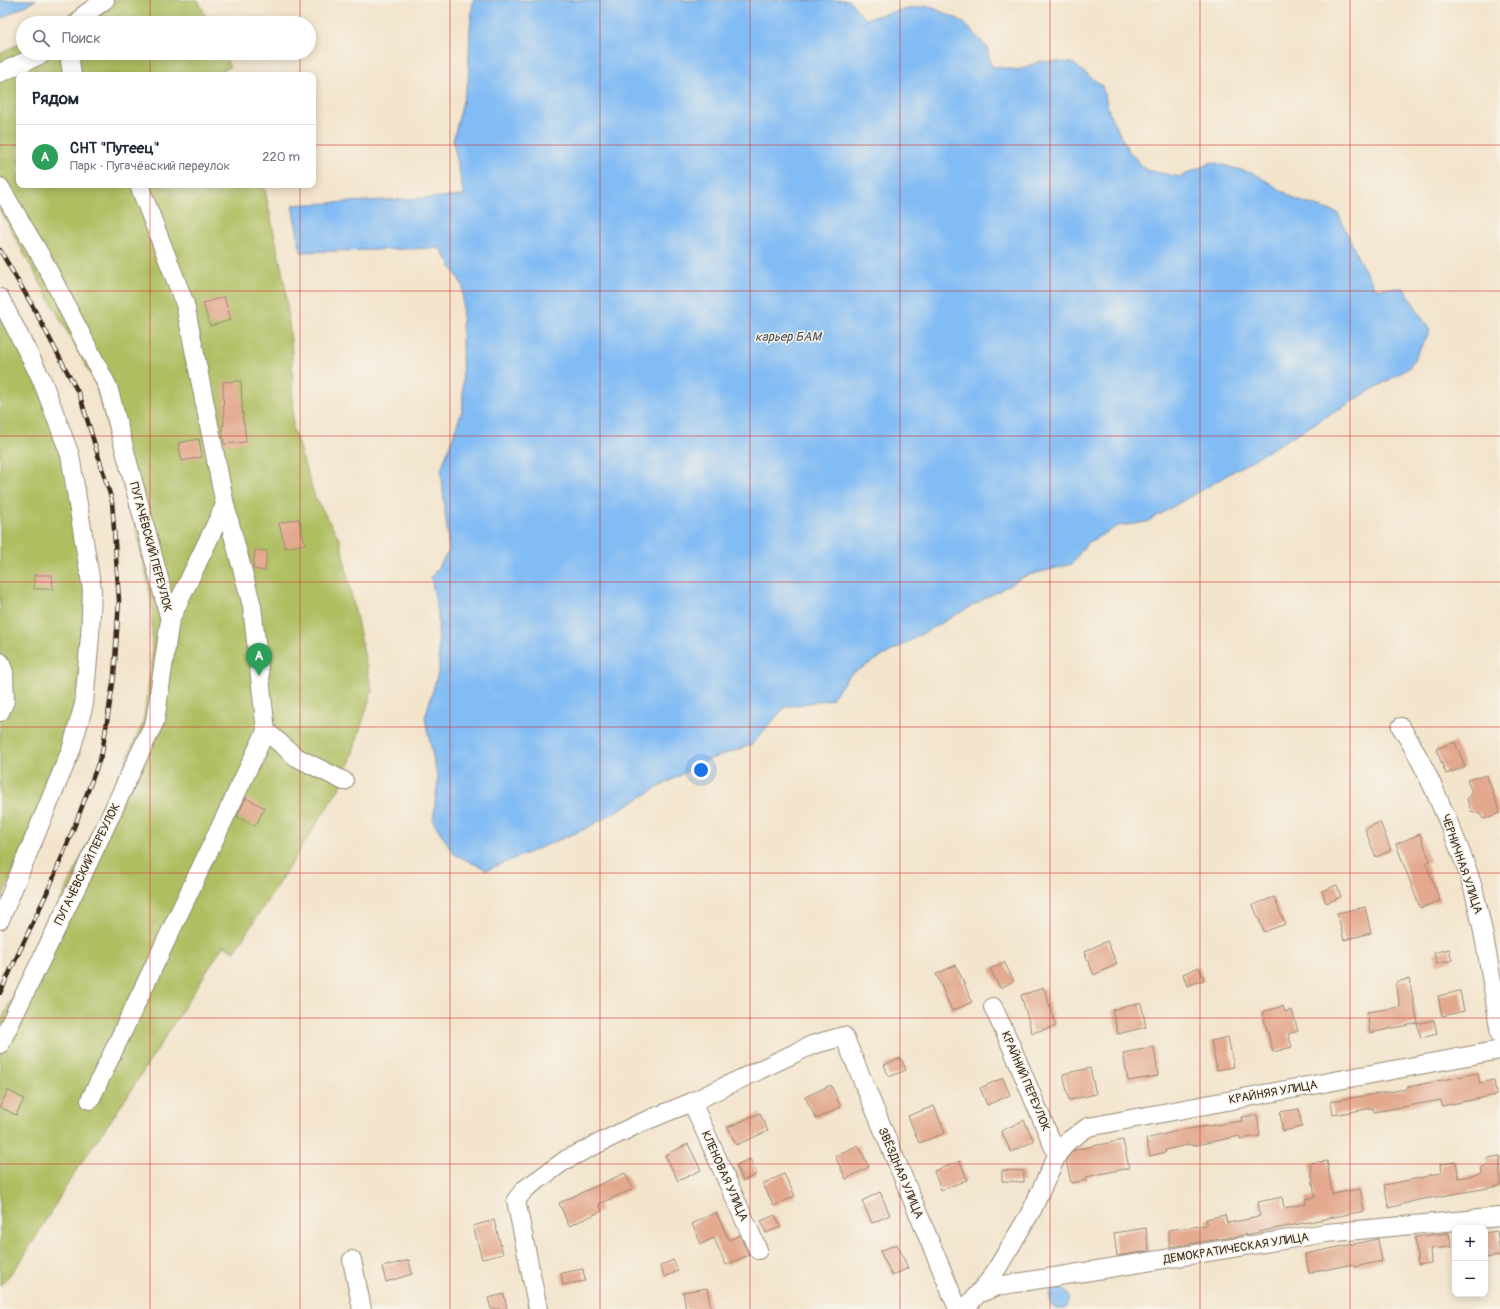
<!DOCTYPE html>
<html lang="ru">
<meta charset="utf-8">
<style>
:root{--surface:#fff;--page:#f2f2f3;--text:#1f2937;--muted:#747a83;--line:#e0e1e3;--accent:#ea580c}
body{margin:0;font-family:Pangolin,sans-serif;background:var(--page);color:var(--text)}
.controls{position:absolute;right:12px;bottom:12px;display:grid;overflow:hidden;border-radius:8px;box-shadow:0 2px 10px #0003}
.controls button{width:36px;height:36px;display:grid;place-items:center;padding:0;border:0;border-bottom:1px solid var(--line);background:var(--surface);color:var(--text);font:20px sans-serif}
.you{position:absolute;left:701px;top:770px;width:14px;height:14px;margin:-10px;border:3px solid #fff;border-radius:50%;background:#1a73e8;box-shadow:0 0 0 6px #1a73e833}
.badge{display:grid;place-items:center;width:26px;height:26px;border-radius:50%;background:var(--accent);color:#fff;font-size:13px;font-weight:700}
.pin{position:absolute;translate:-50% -33px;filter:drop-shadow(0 1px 2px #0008)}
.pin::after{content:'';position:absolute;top:21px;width:14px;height:12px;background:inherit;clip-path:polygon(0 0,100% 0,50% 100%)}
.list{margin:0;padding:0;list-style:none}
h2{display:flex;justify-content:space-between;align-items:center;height:52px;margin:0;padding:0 16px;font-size:17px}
h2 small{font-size:13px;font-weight:400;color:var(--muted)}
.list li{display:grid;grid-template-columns:26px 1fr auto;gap:12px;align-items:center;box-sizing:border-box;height:64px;padding:0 16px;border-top:1px solid var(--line)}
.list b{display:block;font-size:15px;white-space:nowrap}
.list p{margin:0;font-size:13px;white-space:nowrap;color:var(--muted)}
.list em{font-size:13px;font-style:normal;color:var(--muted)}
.icon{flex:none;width:22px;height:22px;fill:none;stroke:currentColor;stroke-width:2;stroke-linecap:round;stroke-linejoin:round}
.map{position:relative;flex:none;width:1500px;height:1309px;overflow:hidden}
.search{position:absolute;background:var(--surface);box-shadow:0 2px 10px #0003;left:16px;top:16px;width:300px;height:44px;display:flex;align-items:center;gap:10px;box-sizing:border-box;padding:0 14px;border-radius:22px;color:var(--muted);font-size:15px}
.panel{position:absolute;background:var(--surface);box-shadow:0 2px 10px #0003;left:16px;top:72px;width:300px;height:116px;border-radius:8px}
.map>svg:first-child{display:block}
.green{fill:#aebe61;stroke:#747440}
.water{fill:#82bcf4;stroke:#5e7389}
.building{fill:#e3a88d}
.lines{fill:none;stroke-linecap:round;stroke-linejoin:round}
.minor-casing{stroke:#978775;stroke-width:20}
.minor{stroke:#fff;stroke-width:18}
.rail-casing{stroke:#3b2a1e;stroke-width:4.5}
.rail{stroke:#f7f3e8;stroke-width:3;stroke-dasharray:9;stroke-linecap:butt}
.grid{fill:none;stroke:#d62828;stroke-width:1;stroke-opacity:0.55}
.labels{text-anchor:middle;stroke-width:3;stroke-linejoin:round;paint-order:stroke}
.street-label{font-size:12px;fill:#3b2a1e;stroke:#f7f3e8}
.water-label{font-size:13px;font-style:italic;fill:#50565e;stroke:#f7f3e8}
</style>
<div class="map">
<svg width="1500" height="1309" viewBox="0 0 1500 1309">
<rect width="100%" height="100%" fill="#f7f3e8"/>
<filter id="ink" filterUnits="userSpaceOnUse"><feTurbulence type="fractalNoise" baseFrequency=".025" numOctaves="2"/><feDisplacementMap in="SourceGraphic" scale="8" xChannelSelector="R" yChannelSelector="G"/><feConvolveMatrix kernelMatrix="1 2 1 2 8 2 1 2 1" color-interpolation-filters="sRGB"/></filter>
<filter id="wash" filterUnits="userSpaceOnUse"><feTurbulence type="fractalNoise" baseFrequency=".012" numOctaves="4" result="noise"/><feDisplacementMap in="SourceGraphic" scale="16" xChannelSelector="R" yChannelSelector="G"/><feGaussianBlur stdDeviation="0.9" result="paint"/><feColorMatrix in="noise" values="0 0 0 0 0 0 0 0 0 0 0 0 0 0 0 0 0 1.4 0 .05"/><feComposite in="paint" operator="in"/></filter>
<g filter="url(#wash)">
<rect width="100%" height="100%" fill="#f3e4cc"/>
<!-- green -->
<path class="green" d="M91,0H198L209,23H54L77,10Z
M23,41V53H223L230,67L214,75H19V185H264L285,285L292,351L293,429L315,497L340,540L372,691L344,781L235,951L223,946L127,1097L75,1172L20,1263L0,1286V1023L74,873L143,723L152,661V604L132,508L95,382L0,210V54Z
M0,316L26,358L67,462L85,598L78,704L53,780L0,902Z"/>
<!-- water -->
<path class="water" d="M0,0H36L0,19Z
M473,0H849L865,19L896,11L929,6L962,21L987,47L991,66L1018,70L1041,61L1072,63L1102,86L1110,115L1128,150L1146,170L1180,177L1212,162L1255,174L1297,200L1338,213L1359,260L1375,288H1404L1430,331L1409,368L1147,522L1118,526L1087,543L1072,564L1025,576L849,675L832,699L785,707L751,745L705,761L585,829L487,870L454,854L433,821L438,780L425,718L439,669L438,613L431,578L449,551L441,470L463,408L462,337L463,286L440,248L301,252L292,205L464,196L453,141L468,81L470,28Z
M1060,1287C1069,1292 1073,1300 1065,1309H1055L1051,1305L1049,1294L1053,1289Z"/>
<g id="blocks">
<!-- building -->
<path class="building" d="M224,297L231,320L210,326L203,303Z
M241,381L243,423H244L246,442L224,444L222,425H224L223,382Z
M199,439L202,457L182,461L178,443Z
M299,519L305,544L285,548L279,523Z
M255,550L267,551L265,571L253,569Z
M34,575H52L53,589H34Z
M1455,742L1465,767L1446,774L1436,749Z
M1487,775L1500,813L1483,819L1480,814L1471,811L1467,799L1472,792L1467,780Z
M246,798L265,808L255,826L237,817Z
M1380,822L1391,850L1376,857L1365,829Z
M1420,834L1430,861L1426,863L1440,901L1420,908L1396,844Z
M1337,885L1341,897L1326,903L1322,891Z
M1274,897L1285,924L1264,932L1253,905Z
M1365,907L1371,933L1344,940L1337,913Z
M1107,941L1117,964L1094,975L1084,952Z
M1449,949L1452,960L1437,964L1434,953Z
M1004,962L1014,981L1000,988L990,969Z
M956,965L972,1002L952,1011L936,974Z
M1199,967L1204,980L1187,986L1183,974Z
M1409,979L1418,1023L1370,1033L1367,1012L1400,1007L1396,982Z
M1044,988L1056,1026L1032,1033L1021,995Z
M1460,991L1464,1011L1442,1016L1438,996Z
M1141,1003L1146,1027L1118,1034L1112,1010Z
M1283,1006L1285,1012L1292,1010L1298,1031L1288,1034L1292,1047L1273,1052L1262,1012Z
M1434,1020L1437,1034L1421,1038L1417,1024Z
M1228,1037L1234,1067L1217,1070L1211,1041Z
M1154,1047L1158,1076L1128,1081L1123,1053Z
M901,1058L906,1070L889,1077L884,1065Z
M1090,1068L1096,1094L1069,1100L1063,1074Z
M1478,1073L1480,1083L1494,1080L1496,1095L1442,1106L1441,1100L1374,1112L1373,1108L1333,1115L1331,1101L1407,1089V1087Z
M1003,1078L1010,1095L987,1105L980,1088Z
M831,1085L841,1107L816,1119L805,1097Z
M8,1090L24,1099L16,1115L0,1107Z
M934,1106L945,1133L919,1143L908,1116Z
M1299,1109L1302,1127L1283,1131L1280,1112Z
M760,1113L768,1131L736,1145L728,1127Z
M1257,1115L1260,1136L1240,1139V1136L1192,1146V1144L1165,1150L1166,1152L1150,1156L1146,1139L1181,1130L1242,1121L1241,1117Z
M1024,1120L1034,1141L1011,1152L1001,1131Z
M1123,1140L1129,1168L1086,1177L1087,1180L1071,1183L1066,1160L1074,1150Z
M688,1144L701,1170L678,1181L665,1155Z
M858,1145L869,1167L846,1179L835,1156Z
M1500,1156V1186L1418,1200L1389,1208L1384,1185L1429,1176V1175L1441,1173L1440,1164L1456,1162L1459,1178L1482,1174L1481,1167L1488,1166L1487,1158Z
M750,1159L757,1174L743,1181L736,1165Z
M960,1161L967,1180L941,1190L934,1171Z
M1327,1161L1332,1194L1360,1189L1364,1211L1239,1236L1170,1247L1168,1230L1207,1225L1206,1219L1225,1215L1227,1223L1249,1219V1218L1260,1216L1258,1202L1282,1197L1284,1208L1306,1204L1305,1199L1315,1197L1310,1163Z
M1002,1170L1024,1171V1182L1002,1181Z
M625,1173L633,1189L599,1204L602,1211L569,1226L559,1203Z
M784,1174L795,1196L774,1206L763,1184Z
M880,1192L890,1215L872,1223L862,1201Z
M716,1212L729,1240L740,1235L749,1255L726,1265L714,1238L701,1244L692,1224Z
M775,1215L781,1227L766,1233L761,1221Z
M494,1220L503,1254L482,1259L473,1226Z
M1146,1228L1149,1251L1117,1256L1114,1233Z
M1497,1231L1500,1256L1485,1258V1233Z
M1449,1233L1451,1247L1430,1249L1431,1263L1418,1265L1415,1237Z
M1378,1239L1382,1261L1354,1267L1353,1264L1309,1273L1305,1254Z
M897,1244L908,1268L892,1276L880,1251Z
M409,1260L412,1274L386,1282L382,1267Z
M673,1260L678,1271L665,1277L660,1266Z
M583,1269L585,1281L563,1285L561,1273Z
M707,1288L711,1309H686L683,1292Z
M504,1294L507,1309H491L488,1298Z"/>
</g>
</g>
<g filter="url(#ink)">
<use href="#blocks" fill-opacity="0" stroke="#978775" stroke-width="1"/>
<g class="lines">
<!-- minor casing -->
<g class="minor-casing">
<path id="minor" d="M79,23L84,15L105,0
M69,53L72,75
M0,73L44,53
M0,187L42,258L108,387L170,620L155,721L83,874L0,1044
M0,298L42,380L70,455L92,590L90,636L84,704L71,750L0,920
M170,620L225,505
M0,662L4,672L5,701L0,712
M1401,727C1422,760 1437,795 1452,831C1461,853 1471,876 1476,900C1487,944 1493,989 1500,1034
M266,731L296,757L344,781
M993,1007L1009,1041L1057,1155
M90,1100L266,731L252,606L225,505L185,304L139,185
M692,1102L758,1250
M352,1260L362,1309
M978,1294L998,1286L1326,1233L1500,1217
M538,1309L516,1200L525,1189L567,1159L638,1124L692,1102L812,1045L844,1036L958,1309
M965,1309L992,1277L1032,1210L1057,1155L1068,1141L1088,1127L1500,1050"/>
</g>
<!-- minor -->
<use href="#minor" class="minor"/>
<!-- rail casing -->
<g class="rail-casing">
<path id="rail" d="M0,250L32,305L80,396L112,501L119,600L114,677L102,753L77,820L50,886L0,993"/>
</g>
<!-- rail -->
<use href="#rail" class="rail"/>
</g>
</g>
<!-- grid -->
<path class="grid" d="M150,0V23M300,0V23M450,0V1309M600,0V1309M750,0V1309M900,0V1309M1050,0V1309M1200,0V1309M1350,0V1309M150,53V75M300,53V75M0,145H19M313,145H1500M150,185V1309M300,185V1309M0,291H1500M0,436H1500M0,582H1500M0,727H1500M0,873H1500M0,1018H1500M0,1164H1500"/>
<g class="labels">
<!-- street labels -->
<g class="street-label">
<text transform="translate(151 547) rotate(75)" y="4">ПУГАЧЁВСКИЙ ПЕРЕУЛОК</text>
<text transform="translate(87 864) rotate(-64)" y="4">ПУГАЧЁВСКИЙ ПЕРЕУЛОК</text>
<text transform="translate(1462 864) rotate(71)" y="4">ЧЕРНИЧНАЯ УЛИЦА</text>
<text transform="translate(1026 1081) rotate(67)" y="4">КРАЙНИЙ ПЕРЕУЛОК</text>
<text transform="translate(1273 1092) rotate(-10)" y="4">КРАЙНЯЯ УЛИЦА</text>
<text transform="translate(901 1173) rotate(67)" y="4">ЗВЁЗДНАЯ УЛИЦА</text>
<text transform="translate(725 1176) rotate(66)" y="4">КЛЕНОВАЯ УЛИЦА</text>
<text transform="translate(1236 1248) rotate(-9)" y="4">ДЕМОКРАТИЧЕСКАЯ УЛИЦА</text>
</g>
<!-- water labels -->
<g class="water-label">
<text x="788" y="341">карьер БАМ</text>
</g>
</g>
</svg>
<div class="controls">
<button>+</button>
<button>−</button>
</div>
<div class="you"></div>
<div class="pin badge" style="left:259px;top:676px;background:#2e9e5b">A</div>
<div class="search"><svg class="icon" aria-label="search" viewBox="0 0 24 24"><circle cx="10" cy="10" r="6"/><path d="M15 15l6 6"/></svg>Поиск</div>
<section class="panel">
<h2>Рядом<small></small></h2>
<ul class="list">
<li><span class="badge" style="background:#2e9e5b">A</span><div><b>СНТ &quot;Путеец&quot;</b><p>Парк · Пугачёвский переулок</p></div><em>220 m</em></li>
</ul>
</section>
</div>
